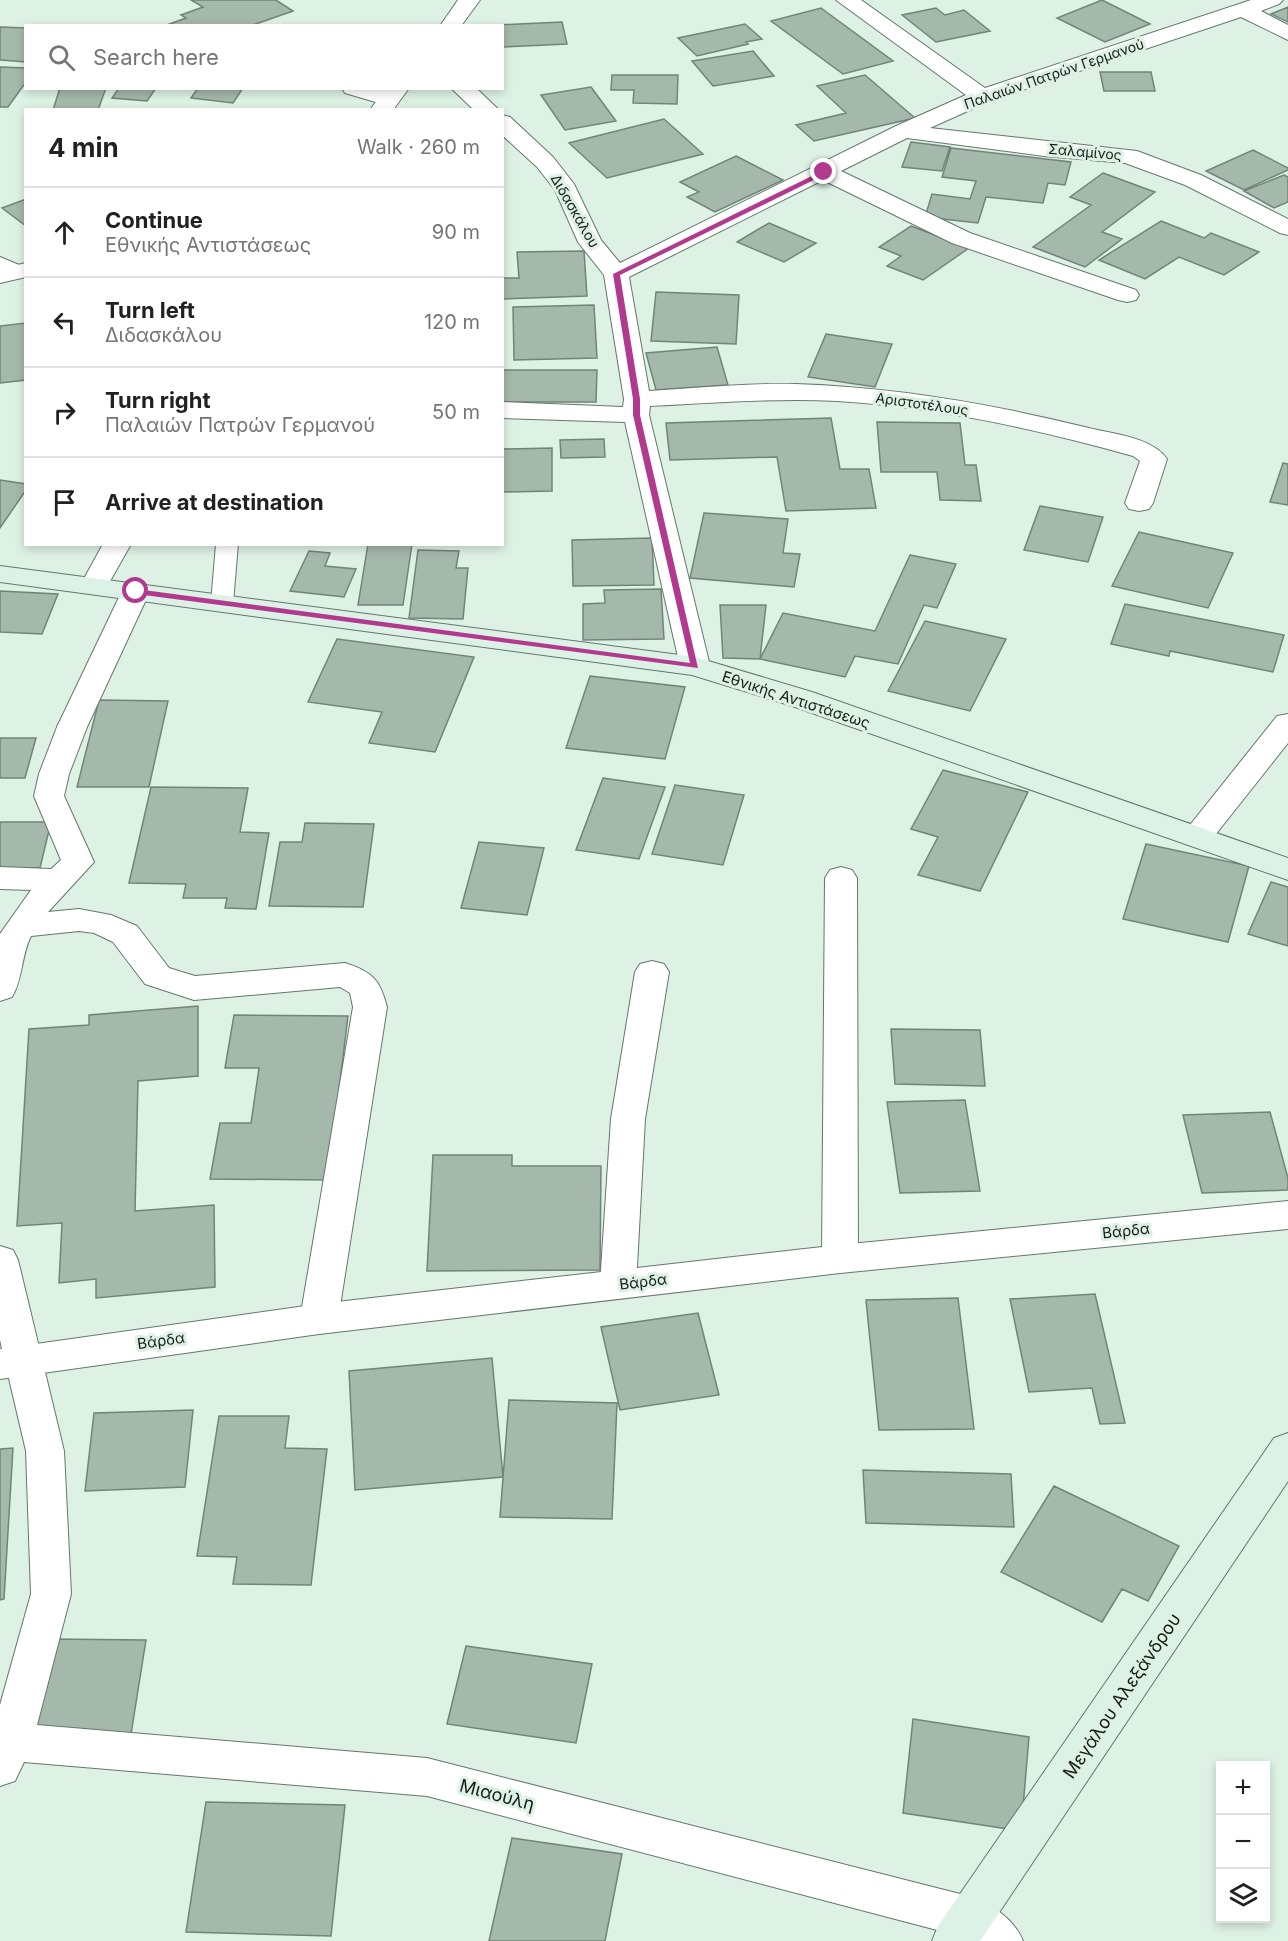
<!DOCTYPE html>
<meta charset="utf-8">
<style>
:root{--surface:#fff;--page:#f6f6f6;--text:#202124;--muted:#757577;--line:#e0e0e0}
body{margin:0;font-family:Inter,sans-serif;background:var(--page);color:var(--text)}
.controls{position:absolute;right:18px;bottom:18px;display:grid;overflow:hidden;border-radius:0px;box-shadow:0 3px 9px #0003}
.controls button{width:54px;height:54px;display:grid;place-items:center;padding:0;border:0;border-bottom:2px solid var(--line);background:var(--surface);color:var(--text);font:30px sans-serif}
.stop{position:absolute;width:18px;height:18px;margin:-14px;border:4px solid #b1398e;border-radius:50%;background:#fff}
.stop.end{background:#b1398e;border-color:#fff;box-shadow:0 2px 6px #0008}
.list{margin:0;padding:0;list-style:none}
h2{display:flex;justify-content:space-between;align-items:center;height:78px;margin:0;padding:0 24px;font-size:26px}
h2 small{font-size:20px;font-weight:400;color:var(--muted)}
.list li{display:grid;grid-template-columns:39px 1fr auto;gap:18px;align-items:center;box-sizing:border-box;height:90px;padding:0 24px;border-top:2px solid var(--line)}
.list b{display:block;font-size:22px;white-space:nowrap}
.list p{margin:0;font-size:20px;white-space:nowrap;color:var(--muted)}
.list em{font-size:20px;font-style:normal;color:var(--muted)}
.icon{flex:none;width:33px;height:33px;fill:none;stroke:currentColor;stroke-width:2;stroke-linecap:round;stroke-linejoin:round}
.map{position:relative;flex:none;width:1288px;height:1941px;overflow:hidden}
.search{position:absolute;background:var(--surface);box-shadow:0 3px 9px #0003;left:24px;top:24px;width:480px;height:66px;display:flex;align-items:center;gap:15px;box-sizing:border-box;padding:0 21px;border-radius:0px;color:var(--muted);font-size:22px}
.panel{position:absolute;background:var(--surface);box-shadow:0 3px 9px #0003;left:24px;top:108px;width:480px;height:438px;border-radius:0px}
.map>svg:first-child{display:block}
.building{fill:#a4b8ab;stroke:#718478;stroke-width:1.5}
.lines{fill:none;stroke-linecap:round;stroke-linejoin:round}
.service-casing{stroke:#65776b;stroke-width:2}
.pedestrian-casing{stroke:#65776b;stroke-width:2}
.minor-casing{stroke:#65776b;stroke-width:2}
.tertiary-casing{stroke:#65776b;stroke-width:2}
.secondary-casing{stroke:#65776b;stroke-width:2}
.service{fill:#fff;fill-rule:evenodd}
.pedestrian{fill:#fff;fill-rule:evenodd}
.minor{fill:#fff;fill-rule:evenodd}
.tertiary{fill:#fff;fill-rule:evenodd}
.secondary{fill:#ddf2e6;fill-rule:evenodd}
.route{fill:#b1398e}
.labels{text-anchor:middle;stroke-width:6;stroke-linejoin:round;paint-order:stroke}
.far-street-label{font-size:14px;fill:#151c17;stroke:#ddf1e4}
.street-label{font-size:15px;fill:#151c17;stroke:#ddf1e4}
.near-street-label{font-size:18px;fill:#151c17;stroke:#ddf1e4}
</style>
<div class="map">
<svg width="1288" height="1941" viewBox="0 0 1288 1941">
<rect width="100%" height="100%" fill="#ddf1e4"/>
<!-- building -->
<path class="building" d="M191,0H276L293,11L250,26H164L186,18L181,15L203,7Z
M1102,0L1150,24L1105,42L1057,18Z
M1288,7V22L1271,14Z
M821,8L893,61L843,74L771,21Z
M936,8L945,15L964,10L990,31L936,42L902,15Z
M562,22L567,44L502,47V26L496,25Z
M745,24L762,39L746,42L748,44L697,56L678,38Z
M0,27L26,28V62L0,60Z
M753,51L774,76L713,86L692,61Z
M0,67L26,68V82L8,107H0Z
M1100,72H1151L1155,91H1104Z
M612,75H678L677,104L633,103L634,90H611Z
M865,75L915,118L814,141L796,125L846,113L817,86Z
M591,87L616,121L565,130L541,95Z
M60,88H106L98,110H53Z
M119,88H156L147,101L112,98Z
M198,88H243L233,103L191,98Z
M664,119L703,154L607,178L569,143Z
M911,142L950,147L942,171L902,167Z
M951,148L1071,162L1065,185L1048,183L1043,203L986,197L978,223L925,217L932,194L970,199L976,181L942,177Z
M1253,150L1288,168V170L1244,190L1206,171Z
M736,156L783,180L715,212L687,197L699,192L680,182Z
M1103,173L1155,192L1102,232L1122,239L1085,267L1033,247L1091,205L1070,197Z
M1284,175L1288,177V202L1274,208L1244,191Z
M26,199V226L2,208Z
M1161,221L1204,238L1211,233L1259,252L1224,275L1179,257L1145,279L1099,260Z
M769,223L816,243L784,262L737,242Z
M911,226L969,248L923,280L887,266L901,256L879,247Z
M584,251L587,296L502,299V278H519L517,252Z
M656,292L739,295L736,344L651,341Z
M594,305L597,358L514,360L513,307Z
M26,323V380L0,383V326Z
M826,334L892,344L875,387L808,377Z
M717,347L728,385L656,390L646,353Z
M502,370H597L596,402H502Z
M831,418L840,469H869L876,508L786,511L777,457L670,460L666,423Z
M877,422L960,423L965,465H976L981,501L940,500L937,472H881Z
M604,439L605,457L561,458L560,440Z
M552,448V491L502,492V449Z
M1283,463L1288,464V505L1270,502Z
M0,480L26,484V490L0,528Z
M1040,506L1103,517L1088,562L1024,550Z
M704,513L788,519L783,553L800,554L794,587L690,578Z
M1139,532L1233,553L1208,608L1112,586Z
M652,538L654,585L573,586L572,540Z
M368,544H412L403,605H358Z
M418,550L459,551L456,568H468L463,619L409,618Z
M309,551L330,553L325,566L356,569L344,597L290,591Z
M910,555L956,564L937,608L924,605L898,664L855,656L845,677L760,659L783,613L875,631Z
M661,589L664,639L583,640V604L605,603L604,590Z
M0,591L58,594L42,634L0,632Z
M1125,604L1284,635L1273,672L1170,651L1169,656L1111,644Z
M720,605H766L760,659L723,658Z
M925,621L1006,639L970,711L888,691Z
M337,639L474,657L435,752L369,743L382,712L308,702Z
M590,676L685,687L665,759L566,748Z
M99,700L168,701L149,787H77Z
M0,738H36L25,778H0Z
M943,770L1028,792L980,891L918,875L938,837L911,829Z
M603,778L665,787L639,859L576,850Z
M675,785L744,795L723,865L652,854Z
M151,787L248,788L240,832L269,833L256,909L225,908L227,898H183L186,884L129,883Z
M0,822H51L40,868H0Z
M305,823L374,824L363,907L269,906L280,842H302Z
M479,842L544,848L527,915L461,908Z
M1146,844L1249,866L1228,942L1123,919Z
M1271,882L1288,887V946L1248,934Z
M198,1006V1076L138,1081L135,1211L214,1205L215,1287L96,1298V1279L59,1283L62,1223L17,1226L29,1029L89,1025V1015Z
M234,1015L348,1016L328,1180L210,1179L220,1123H251L259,1068H225Z
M891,1029L980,1030L985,1086L895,1084Z
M965,1100L980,1191L900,1193L887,1102Z
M1270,1112L1288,1178V1190L1202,1193L1183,1115Z
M433,1155H512V1166H601L600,1270L427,1271Z
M1095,1294L1125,1423L1100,1424L1092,1388L1029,1392L1010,1299Z
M958,1298L974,1429L879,1430L866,1300Z
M698,1313L719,1395L620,1410L601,1327Z
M492,1358L503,1477L355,1490L349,1371Z
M509,1400L617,1403L612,1519L500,1517Z
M193,1410L185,1487L85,1491L94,1413Z
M219,1416H289L285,1448L327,1449L311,1585L233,1584L237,1557L197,1556Z
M13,1448L4,1599L0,1600V1449Z
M863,1470L1011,1474L1014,1527L866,1523Z
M1054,1486L1179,1546L1148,1601L1122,1589L1102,1622L1001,1572Z
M48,1639L146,1640L131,1734L29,1732Z
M466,1646L592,1664L576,1743L447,1724Z
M913,1719L1029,1737L1021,1831L903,1813Z
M206,1802L345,1805L331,1936L186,1932Z
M512,1838L622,1854L605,1941H489Z"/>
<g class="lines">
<!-- service casing -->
<g class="service-casing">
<path id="service" d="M216,544H238L233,603L230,608L222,610L214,608L211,603Z"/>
</g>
<!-- pedestrian casing -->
<g class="pedestrian-casing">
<path id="pedestrian" d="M136,582L146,585L150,591L87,727L83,734L72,736L61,734L57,727L122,591L126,585Z"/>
</g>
<!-- minor casing -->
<g class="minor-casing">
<path id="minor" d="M836,0H861L985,88L1251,0H1283L1279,4L1261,11L1288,25V40L1241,17L990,101L930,128L1137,151L1201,175L1288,219V235L1280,233L1185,185L1125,163L1044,156L907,138L841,171L970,233L1136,290L1139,295L1136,300L1127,302L1118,300L952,243L823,180L629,277L649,391C697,388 746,383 795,384C895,387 992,404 1089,428C1113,434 1152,437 1167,459L1153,503L1149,509L1139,511L1129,509L1125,503L1140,461L1133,456C1036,429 937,407 837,401C774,398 712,403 650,406L649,415L710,666L705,672L695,675L685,672L680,666L625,422L502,418V402L623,407L624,399L604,275L578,242L555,190L537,167L502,135V115L510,117L553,157L574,184L601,240L620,263L896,126L966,95Z
M342,88C359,88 390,84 400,99L397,104L389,106L345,93Z
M451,88H476L499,110H474Z
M0,257L24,267L26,275L24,277L15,279L0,274Z
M103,544H131L104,592L94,594L84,592L80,586Z
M1288,714V743L1208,844L1197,847L1186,844L1181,837L1186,830L1277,716Z
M72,718L83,720L87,727L69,774L64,796L94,862L48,912L79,909L111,915L137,926L169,968L195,976L345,963C373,972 380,980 387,1007L338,1319L332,1329L319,1334L306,1329L300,1319L353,1007L350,993L340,987L194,1000L145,984L113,942L94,933L79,931L31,936C21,956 23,979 12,997L0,1001V934L31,890L0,889V867L51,869L61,860L34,796L39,774L57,727L61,720Z
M841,867L852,870L857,878L858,1259L853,1269L840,1273L827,1269L822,1259L825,878L830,870Z
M652,961L664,964L669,972L645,1119L636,1285L631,1295L618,1299L605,1295L600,1285L611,1119L635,972L640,964Z
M0,1246L13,1250L18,1260L64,1451L71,1594L37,1725L427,1758L972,1897C994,1906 1014,1919 1023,1941H966L960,1936L427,1796L24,1762L15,1781L0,1786V1705L31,1594L26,1451L0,1340Z"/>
</g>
<!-- tertiary casing -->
<g class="tertiary-casing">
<path id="tertiary" d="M458,0H480L461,26H440Z
M386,88H409L393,110H370Z
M26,263V277L0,283V269Z
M1288,1201V1229L840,1273L319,1334L0,1379V1349L319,1304L840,1245Z"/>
</g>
<!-- secondary casing -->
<g class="secondary-casing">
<path id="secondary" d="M0,566L695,657L812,692L1288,858V880L792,706L692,675L0,582Z
M1288,1433V1481L980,1941H932L938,1926L1274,1438Z"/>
</g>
<!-- service -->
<use href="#service" class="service"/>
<!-- pedestrian -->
<use href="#pedestrian" class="pedestrian"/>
<!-- minor -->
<use href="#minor" class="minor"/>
<!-- tertiary -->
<use href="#tertiary" class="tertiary"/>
<!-- secondary -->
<use href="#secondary" class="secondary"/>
</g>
<!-- route -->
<path class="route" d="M824,170L826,174L620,275L640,399V415L698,668L136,594L131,591L136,589L690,663L633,415V399L613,274Z"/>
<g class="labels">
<!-- far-street labels -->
<g class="far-street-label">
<text transform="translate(1054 74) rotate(-19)" y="5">Παλαιών Πατρών Γερμανού</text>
<text transform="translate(1085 152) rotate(5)" y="5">Σαλαμίνος</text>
<text transform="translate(575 211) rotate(60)" y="5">Διδασκάλου</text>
<text transform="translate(922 404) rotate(8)" y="5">Αριστοτέλους</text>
</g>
<!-- street labels -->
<g class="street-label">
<text transform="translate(796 700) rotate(18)" y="5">Εθνικής Αντιστάσεως</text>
<text transform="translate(1126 1231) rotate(-6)" y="5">Βάρδα</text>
<text transform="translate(643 1282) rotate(-7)" y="5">Βάρδα</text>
<text transform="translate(161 1341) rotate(-8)" y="5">Βάρδα</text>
</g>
<!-- near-street labels -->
<g class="near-street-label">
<text transform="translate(1122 1696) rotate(-56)" y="6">Μεγάλου Αλεξάνδρου</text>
<text transform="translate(497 1795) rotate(15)" y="6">Μιαούλη</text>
</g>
</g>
</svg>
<div class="controls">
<button>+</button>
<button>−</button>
<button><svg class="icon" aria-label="layers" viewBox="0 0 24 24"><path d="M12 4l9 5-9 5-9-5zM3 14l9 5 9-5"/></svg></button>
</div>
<div class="stop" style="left:136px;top:591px"></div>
<div class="stop end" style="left:824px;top:172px"></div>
<div class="search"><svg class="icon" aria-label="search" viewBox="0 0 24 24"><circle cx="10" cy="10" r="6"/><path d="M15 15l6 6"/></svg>Search here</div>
<section class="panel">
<h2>4 min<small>Walk · 260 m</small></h2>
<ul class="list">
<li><svg class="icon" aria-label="ahead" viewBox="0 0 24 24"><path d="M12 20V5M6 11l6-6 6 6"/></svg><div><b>Continue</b><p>Εθνικής Αντιστάσεως</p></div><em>90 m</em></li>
<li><svg class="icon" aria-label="left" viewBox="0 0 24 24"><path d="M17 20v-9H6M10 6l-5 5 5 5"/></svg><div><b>Turn left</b><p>Διδασκάλου</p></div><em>120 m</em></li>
<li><svg class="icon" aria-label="right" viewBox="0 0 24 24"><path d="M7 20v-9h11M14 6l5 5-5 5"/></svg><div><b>Turn right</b><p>Παλαιών Πατρών Γερμανού</p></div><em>50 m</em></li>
<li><svg class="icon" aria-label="arrive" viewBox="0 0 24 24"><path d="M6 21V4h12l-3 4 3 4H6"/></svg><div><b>Arrive at destination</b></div></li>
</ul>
</section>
</div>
